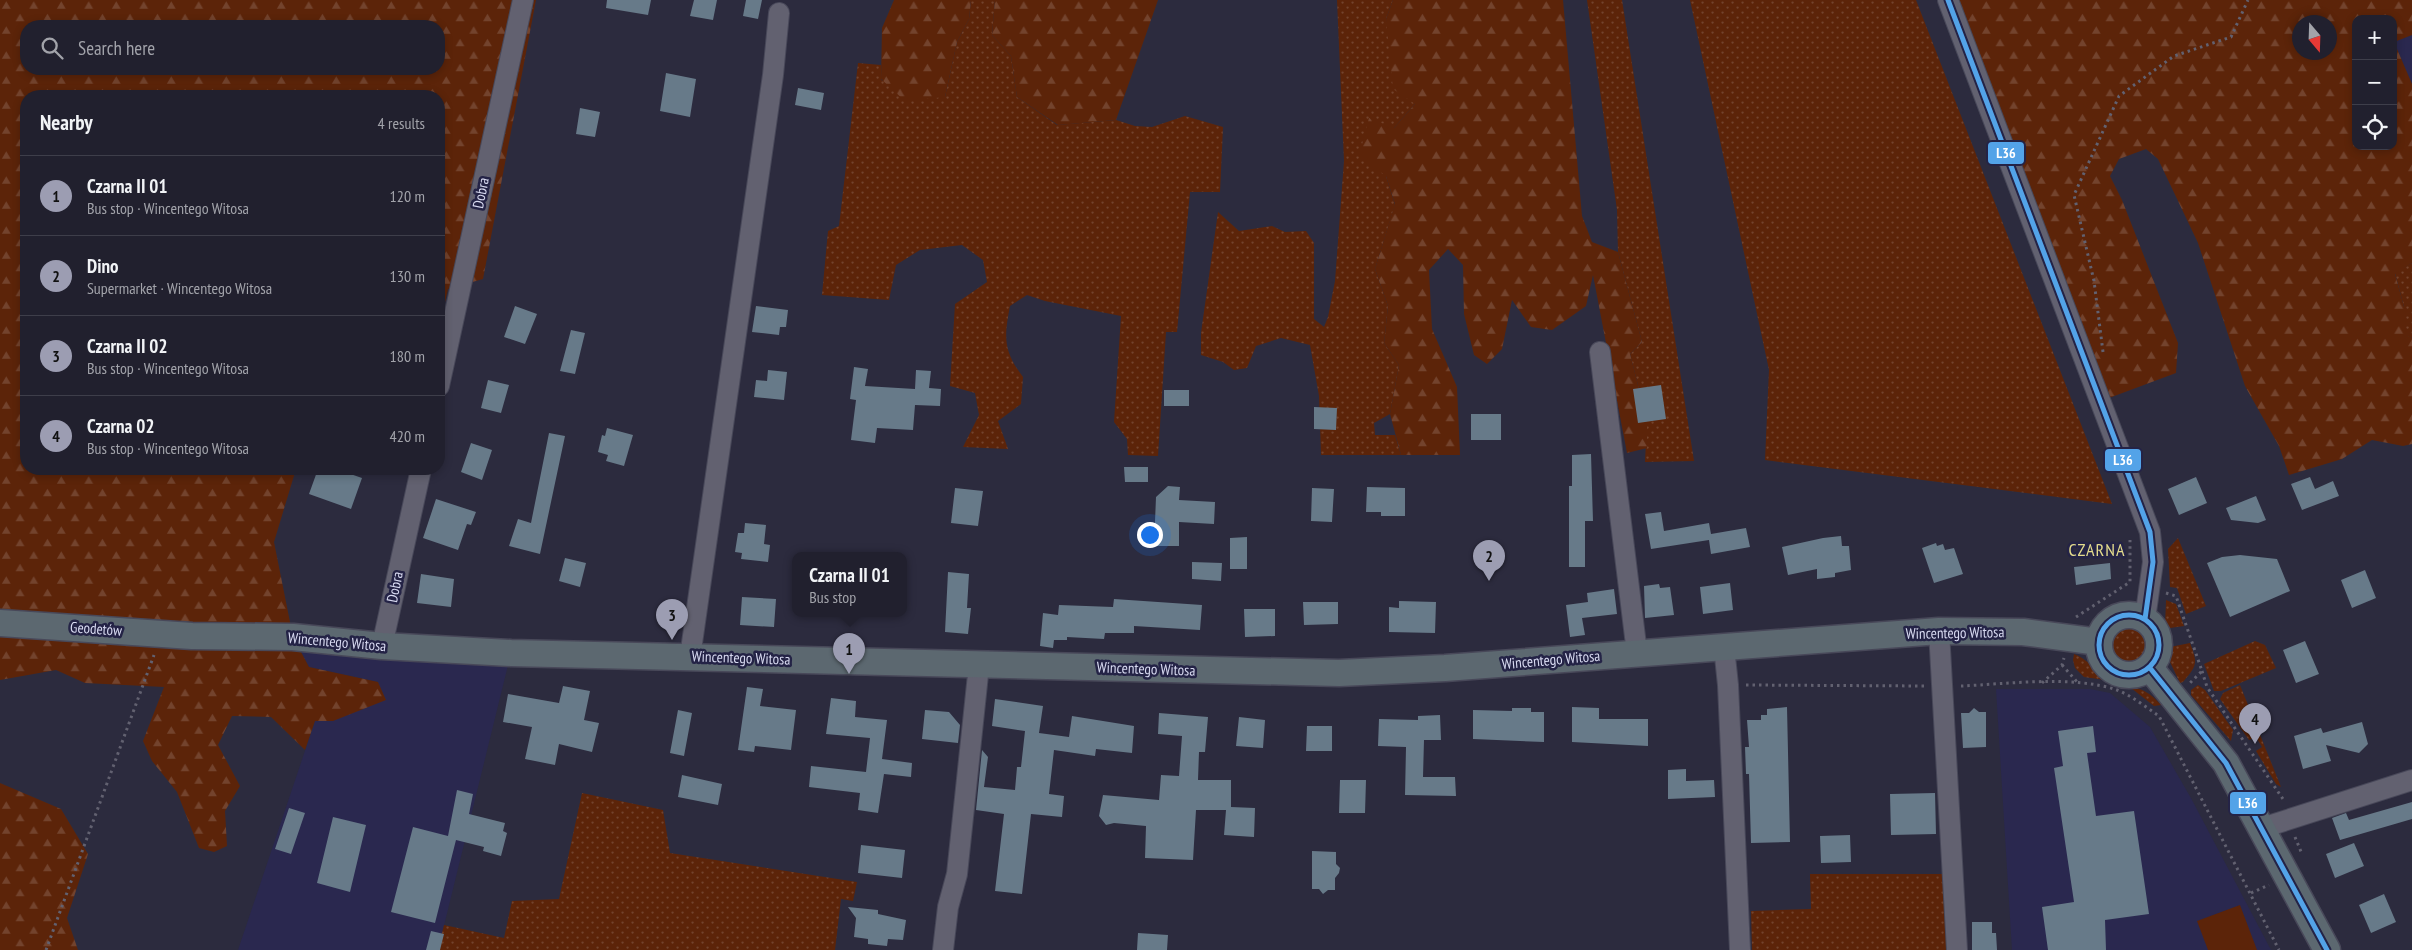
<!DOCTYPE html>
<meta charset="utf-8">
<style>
:root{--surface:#21202e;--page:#292836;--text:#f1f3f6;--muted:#a2a3aa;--line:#3e3e4a;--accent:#9c9db2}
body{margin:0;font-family:"PT Sans Narrow",sans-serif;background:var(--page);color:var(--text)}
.controls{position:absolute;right:15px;top:15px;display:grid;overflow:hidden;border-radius:10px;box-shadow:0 2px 8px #0003}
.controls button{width:45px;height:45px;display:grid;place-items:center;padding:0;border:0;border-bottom:1px solid var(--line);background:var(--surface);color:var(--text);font:25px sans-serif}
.compass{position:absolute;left:2292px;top:15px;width:45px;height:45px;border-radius:50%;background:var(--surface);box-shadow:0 2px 8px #0003;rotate:161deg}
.you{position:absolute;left:1149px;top:534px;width:18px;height:18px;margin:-12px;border:4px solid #fff;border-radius:50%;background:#1a73e8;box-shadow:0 0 0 8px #1a73e833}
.badge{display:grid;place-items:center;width:32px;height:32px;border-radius:50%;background:var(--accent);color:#111;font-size:16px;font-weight:700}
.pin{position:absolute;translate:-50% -41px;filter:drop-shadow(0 1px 2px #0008)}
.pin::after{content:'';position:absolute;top:26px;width:18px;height:15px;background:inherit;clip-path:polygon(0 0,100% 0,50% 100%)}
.popup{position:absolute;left:792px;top:552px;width:115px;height:65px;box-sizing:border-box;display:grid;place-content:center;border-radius:10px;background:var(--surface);filter:drop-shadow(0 1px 4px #0005);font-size:16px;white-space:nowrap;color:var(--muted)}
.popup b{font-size:19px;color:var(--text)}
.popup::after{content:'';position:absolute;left:50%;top:100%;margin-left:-10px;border:10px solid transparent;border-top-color:var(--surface)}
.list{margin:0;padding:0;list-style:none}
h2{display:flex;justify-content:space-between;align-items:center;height:65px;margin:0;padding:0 20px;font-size:21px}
h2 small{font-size:16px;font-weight:400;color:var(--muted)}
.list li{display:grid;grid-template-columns:32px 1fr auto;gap:15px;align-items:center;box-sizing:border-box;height:80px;padding:0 20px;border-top:1px solid var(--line)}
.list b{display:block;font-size:19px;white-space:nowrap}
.list p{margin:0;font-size:16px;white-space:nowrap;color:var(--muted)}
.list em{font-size:16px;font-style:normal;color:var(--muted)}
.icon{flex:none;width:28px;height:28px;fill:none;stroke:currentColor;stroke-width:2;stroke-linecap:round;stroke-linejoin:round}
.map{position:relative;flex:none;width:2412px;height:950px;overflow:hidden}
.search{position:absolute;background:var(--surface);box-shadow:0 2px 8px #0003;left:20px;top:20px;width:425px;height:55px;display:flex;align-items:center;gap:12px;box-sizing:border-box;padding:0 18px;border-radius:20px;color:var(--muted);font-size:19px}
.panel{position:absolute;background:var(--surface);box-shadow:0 2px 8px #0003;left:20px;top:90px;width:425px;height:385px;border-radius:20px}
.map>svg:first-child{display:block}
.built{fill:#2a284f}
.grass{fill:url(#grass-dots)}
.forest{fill:url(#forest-firs);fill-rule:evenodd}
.pitch{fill:#5c2409}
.building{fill:#677a89}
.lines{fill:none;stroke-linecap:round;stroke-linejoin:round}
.minor-casing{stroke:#484859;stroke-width:22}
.major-casing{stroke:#484859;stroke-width:29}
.path{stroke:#626170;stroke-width:3;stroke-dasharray:2.5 4;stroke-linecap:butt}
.minor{stroke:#626170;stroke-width:20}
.major{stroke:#5c6870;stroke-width:26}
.bus-1-casing{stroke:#242346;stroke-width:9}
.bus-1{stroke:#53a3e8;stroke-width:5}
.labels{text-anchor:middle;stroke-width:5;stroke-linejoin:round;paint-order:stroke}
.street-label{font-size:15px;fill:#d8daf1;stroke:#242346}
.quarter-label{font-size:18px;letter-spacing:1px;fill:#e4dc8d;stroke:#242346}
.line-badge{stroke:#242346;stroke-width:2}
.badge-label{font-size:14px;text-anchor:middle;font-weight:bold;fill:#fff}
</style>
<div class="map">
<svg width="2412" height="950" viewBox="0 0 2412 950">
<defs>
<pattern id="grass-dots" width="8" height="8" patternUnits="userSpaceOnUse" patternTransform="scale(1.25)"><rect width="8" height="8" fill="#5c2409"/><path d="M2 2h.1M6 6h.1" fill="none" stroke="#73432d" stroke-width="1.8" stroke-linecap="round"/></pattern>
<pattern id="forest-firs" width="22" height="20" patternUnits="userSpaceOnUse" patternTransform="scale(1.25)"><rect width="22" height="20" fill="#5c2409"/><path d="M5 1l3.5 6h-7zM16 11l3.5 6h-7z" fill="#73432d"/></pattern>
</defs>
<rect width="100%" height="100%" fill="#2c2b3e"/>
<!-- built -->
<path class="built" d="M2412,35V84L2394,42Z
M293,637L511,653L438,950H238L315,721H333L378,682L309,667Z
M1996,689H2090L2110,693L2150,727L2192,800L2271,950H2012Z"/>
<!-- grass -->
<path class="grass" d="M971,0H995L992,35L1011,56L1017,97L1057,125L1116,120L1135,126L1152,127L1185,116L1223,127L1220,192H1190L1177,332H1166L1158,456L1128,455L1127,439L1114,422L1121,316L1045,301L1027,295L1010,306C1004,337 1003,351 1023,377L1021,404L998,421L1008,449L963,447L979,415L975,393L950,386L955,304L987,282L983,260L962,245L920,250L896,265L889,300L822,295L828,231L839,226L858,63L881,65V80L945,97L957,42L969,19Z
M1337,0H1393L1386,19L1415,104L1394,128L1386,176L1395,205L1375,269L1388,306L1384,343L1399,365L1390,414L1374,423L1375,435H1395L1401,455H1321L1319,396L1310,345L1281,338L1256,346L1247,368L1234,370L1223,362L1201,355V333L1218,212L1239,231L1272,226L1285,232L1306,231L1314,243V319L1324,327L1328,317L1335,281L1344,161Z
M1587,0H1622L1694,461L1645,462L1647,420L1630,354L1642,342L1618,252L1617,210Z
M1690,0H1916L2112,504L1765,460L1769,370Z
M2412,263V338L2404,335V307L2395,273Z
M2178,538L2206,606L2186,614L2177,588L2170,587L2168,549Z
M2166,600L2176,604L2184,626L2170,628L2165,626Z
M2110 645a19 19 0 1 1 38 0a19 19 0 1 1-38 0Z
M2255,641L2265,645L2276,668L2221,691H2214L2204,664Z
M2190,643C2198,664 2197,665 2183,682L2180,683L2170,662V647Z
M2074,654C2091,661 2095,672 2109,680C2132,693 2139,680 2161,705L2154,706L2131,688L2105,680L2084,677L2075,668L2073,660Z
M2198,685L2205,690L2233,730L2231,741L2191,695V690Z
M2240,685L2281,787L2276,784L2256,751L2262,747L2256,737L2249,740L2220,699L2223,693Z
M582,793L663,810L670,853L857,882L853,901L841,899L835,950H438L444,925L504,938L512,901L559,899Z
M1810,874H1943L1947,950H1752L1751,911L1811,909Z"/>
<!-- forest -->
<path class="forest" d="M0,0H536L483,279L448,289L439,328V96H26V469H296L274,542L293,637L309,667L378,682L386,700L333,721H315L305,750L271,717L232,716L218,745L240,786L225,811L227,846L214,852L199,848L177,792L152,761L143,741L164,687L85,683L56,670L0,680ZM26,26H439V69H26Z
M894,0H971L969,19L957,42L945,97L905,101L881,79L882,28Z
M995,0H1158L1116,120L1058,125L1017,97L1011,56L992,35Z
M1393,0H1563L1582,216L1592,242L1618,252L1642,342L1630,354L1647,420V448L1627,453L1593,275L1586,306L1552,330L1531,327L1512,300L1502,349L1487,364L1474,355L1464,314L1463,265L1448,249L1429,270L1432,329L1457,387L1460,455H1401L1390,414L1399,365L1384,343L1388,306L1375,269L1395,204L1386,176L1359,156L1369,118L1394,128L1415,104L1393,89L1386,19Z
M1950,0H2412V35L2394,42L2412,84V263L2395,274L2404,307V334L2412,338V444L2403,446L2372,440L2342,459L2289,475L2279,446L2245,386L2198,243L2158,159L2146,149L2119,159L2110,176L2122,200L2178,343L2176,373L2101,401ZM2356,19H2393V146H2356ZM2300,22H2330V52H2300Z
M0,783L61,809L88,854L67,918L78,950H0Z"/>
<!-- pitch -->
<path class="pitch" d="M2240,905L2257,950H2208L2197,921Z"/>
<!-- building -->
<path class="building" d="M607,0H651L648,15L606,8Z
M694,0H717L713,20L690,16Z
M746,0H762L758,19L743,16Z
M666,73L696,79L690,117L660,111Z
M798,88L824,93L821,110L795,105Z
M580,108L600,112L595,137L576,134Z
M515,306L537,314L525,344L504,337Z
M756,306L788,310L786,327H780L779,335L752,332Z
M571,330L585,333L575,374L560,371Z
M854,367L868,369L865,386L915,389L916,370L931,371L929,388L941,389L940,406L915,405L913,430L877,428L875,443L851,440L856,400L850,399Z
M768,370L787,372L784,400L754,397L756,380L767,381Z
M488,380L509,385L501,413L481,408Z
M1661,385L1666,419L1638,423L1633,389Z
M1164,390H1189V406H1164Z
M1314,407L1337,408L1336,430L1314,429Z
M1471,414H1501V440H1471Z
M607,428L633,435L624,466L606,461L608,455L598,452L602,435L605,436Z
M549,433L565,436L540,554L509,546L518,519L531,523Z
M471,443L492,450L482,480L461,472Z
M1591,454L1593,521H1585V567H1569V486H1572V455Z
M1124,467H1148V482H1125Z
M318,469H336L362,478L351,509L309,494Z
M2196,477L2207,503L2179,515L2168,489Z
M2310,477L2315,489L2333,481L2339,496L2302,510L2291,484Z
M1168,486L1180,487L1179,500L1215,502L1214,524L1179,522V546H1154L1156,497Z
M1367,487L1405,488V516H1381V512H1366Z
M955,488L983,491L978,526L951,523Z
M1312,488L1334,489L1332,522L1311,521Z
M2256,496L2266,520L2258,523L2231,520L2226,508Z
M436,499L476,512L471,525L467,524L458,550L423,538Z
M1661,512L1664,531L1709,523L1711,534L1746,528L1750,547L1711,554L1709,540L1651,549L1645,514Z
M745,523L766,525L764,544L770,545L768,562L741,559L742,553L735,552L738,533H744Z
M1841,536L1842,546H1849L1851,570L1835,573V577L1817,579V569L1788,575L1782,547L1823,538Z
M1247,537V569H1230V538Z
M1936,543L1937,546L1943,544L1945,550L1954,548L1963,574L1934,583L1922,548Z
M2240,555L2277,559L2290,591L2230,617L2207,563L2222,557Z
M565,558L586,563L580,587L559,581Z
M1192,562L1222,563L1221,581L1192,579Z
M2110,563L2111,579L2076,585L2074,567Z
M2365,570L2376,598L2352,608L2341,580Z
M948,572L969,574L967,608H971L968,634L945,632Z
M421,574L454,579L451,607L417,603Z
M1730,583L1733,610L1703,614L1700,587Z
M1659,584L1660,588L1670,587L1674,615L1645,618L1644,586Z
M1614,589L1617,614L1582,618L1585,635L1570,637L1566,605L1588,602L1587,593Z
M742,597L776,599L774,627L740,625Z
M1114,599L1202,605L1200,630L1134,626V633H1105L1104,639L1067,637V640H1054L1053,648L1040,646L1043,613L1058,615L1059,605L1113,607Z
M1399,601L1436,602L1435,633L1389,632V607L1399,608Z
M1303,602H1338V624L1304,625Z
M1244,609H1275V636L1245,637Z
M2305,641L2319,674L2296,683L2283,650Z
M563,686L590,691L584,720L599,723L592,752L559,744L555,765L525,759L532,727L503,722L508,694L559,703Z
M747,687L763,689L760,706L796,710L791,750L755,746L754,752L738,750Z
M831,698L856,701L855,717L887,720L882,759L912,763L911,777L884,774L878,813L858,810L860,793L809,787L811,766L866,772L870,738L826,734Z
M995,699L1043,706L1039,733L1069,737L1072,716L1134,726L1132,753L1096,749L1095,756L1054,750L1049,794L1064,796L1062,817L1031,814L1022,894L995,891L1004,814L976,810L982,750L988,757L984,787L1015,790L1017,767H1021L1025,731L992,726Z
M1572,707L1599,708V719H1648V746L1572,742Z
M1787,707L1790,842L1751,843L1749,774H1746L1745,747H1749L1747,720H1761V715H1767V709Z
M1512,708H1531V712H1544V742L1473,739V710L1512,711Z
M1974,708L1979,712H1986V747L1963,748L1961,713H1969Z
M678,710L692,713L684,756L670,753Z
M925,710L949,712L960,725L958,743L922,739Z
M1159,713L1208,717L1205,752H1199L1198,780H1231V807L1255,808L1254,837L1224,835L1226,810H1196L1193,860L1145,858L1146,826L1114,823L1106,825L1099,816L1103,795L1159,800L1161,775L1179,776L1182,736L1158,734Z
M1440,715L1441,740H1424L1423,777H1455L1456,796L1405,795L1406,747L1378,746L1379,719L1418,720V716Z
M1239,717L1265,720L1263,748L1236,746Z
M2362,722L2368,744L2359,753L2326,745L2331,761L2303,769L2294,736L2321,728L2323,733Z
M1307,726H1332V751H1306Z
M2093,726L2096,752L2087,753L2096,816L2134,811L2149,914L2105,920L2106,950H2048L2042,907L2074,902L2054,768L2063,766L2058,731Z
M1686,769V781L1714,780L1715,797L1668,799V770Z
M682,775L722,784L718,805L678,797Z
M1340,780H1366L1365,813H1339Z
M457,790L473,794L469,814L505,823L503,831L507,833L501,856L483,851L484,847L456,840L435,923L391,912L413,827L448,836Z
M1935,793L1936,834L1891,835L1890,794Z
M2412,802V819L2340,840L2332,818L2346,813L2349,820Z
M289,808L305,813L291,854L275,849Z
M333,817L366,825L350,892L317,883Z
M1850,835L1851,862L1821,863L1820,836Z
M2354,843L2364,866L2335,878L2326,854Z
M861,845L905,850L902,878L858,873Z
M1312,851L1336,852V864L1340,868L1339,873L1335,878V890H1328L1323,894L1319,889H1312Z
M2384,894L2396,922L2371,933L2359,905Z
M848,907L878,910V914L906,920L903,940L888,939L887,946L868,944V939L854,937L856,918Z
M1972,922H1992V933H1996L1997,950H1972Z
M431,931L444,934L440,950H426Z
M1138,933L1168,935L1167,950H1137Z"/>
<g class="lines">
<!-- minor casing -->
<g class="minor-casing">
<path id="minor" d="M1948,0L2150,532L2153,562L2145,619
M1600,352L1637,653
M439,386L523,0
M1939,631L1957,950
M382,646L421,469
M1724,647L1728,685L1740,950
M690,657L773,75L779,13
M2262,828L2412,780
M943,950L948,907L957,874L979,665"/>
</g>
<!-- major casing -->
<g class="major-casing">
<path id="major" d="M2099 645a30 30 0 1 1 60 0a30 30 0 1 1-60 0Z
M0,623L192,636L293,637L382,646L511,653L1339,673L1445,668L1939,631L2023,632L2099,642
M2150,668L2226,763L2327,950"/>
</g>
<!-- path -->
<path class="path" d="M2103,352L2094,281L2074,195L2119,96L2174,56L2231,37L2248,0
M2166,593L2176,596L2202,671L2190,683
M2076,617L2130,582V540
M2062,665L2078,683
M2202,671L2207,687L2285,802
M2042,683L2062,665L2064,658
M1746,685L1925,686
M1961,686C2006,684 2074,675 2117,690C2132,696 2146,707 2159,716L2279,950
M2295,837L2302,854
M2251,893L2269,885
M46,950L154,655"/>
<!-- minor -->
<use href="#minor" class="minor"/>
<!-- major -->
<use href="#major" class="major"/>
<!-- bus-1 casing -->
<g class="bus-1-casing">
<path id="bus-1" d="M1948,0L2150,532L2153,562L2145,619
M2099 645a30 30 0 1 1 60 0a30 30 0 1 1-60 0Z
M2150,668L2226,763L2327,950"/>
</g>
<!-- bus-1 -->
<use href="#bus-1" class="bus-1"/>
</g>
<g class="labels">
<!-- street labels -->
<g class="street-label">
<text transform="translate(481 193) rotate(-78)" y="5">Dobra</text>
<text transform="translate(395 587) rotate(-78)" y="5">Dobra</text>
<text transform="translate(96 629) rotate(4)" y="5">Geodetów</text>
<text transform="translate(1955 633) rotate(-1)" y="5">Wincentego Witosa</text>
<text transform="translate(337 642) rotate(5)" y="5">Wincentego Witosa</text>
<text transform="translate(741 658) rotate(2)" y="5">Wincentego Witosa</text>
<text transform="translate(1551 660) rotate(-5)" y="5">Wincentego Witosa</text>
<text transform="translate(1146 669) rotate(2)" y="5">Wincentego Witosa</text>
</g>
<!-- quarter labels -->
<g class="quarter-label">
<text x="2097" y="556">CZARNA</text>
</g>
</g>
<g class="line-badge">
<rect x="1987" y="141" width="38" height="24" rx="5" fill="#53a3e8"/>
<rect x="2104" y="448" width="38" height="24" rx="5" fill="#53a3e8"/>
<rect x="2229" y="791" width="38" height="24" rx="5" fill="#53a3e8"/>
</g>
<g class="badge-label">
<text x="2006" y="158">L36</text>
<text x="2123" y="465">L36</text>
<text x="2248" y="808">L36</text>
</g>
</svg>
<div class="controls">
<button>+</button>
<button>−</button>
<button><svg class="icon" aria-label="locate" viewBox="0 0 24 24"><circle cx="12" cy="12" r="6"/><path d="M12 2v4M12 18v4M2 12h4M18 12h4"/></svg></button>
</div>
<svg class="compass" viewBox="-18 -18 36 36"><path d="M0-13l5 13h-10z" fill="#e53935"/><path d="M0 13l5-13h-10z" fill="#a2a3aa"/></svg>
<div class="you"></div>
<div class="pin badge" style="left:849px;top:674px">1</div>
<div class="popup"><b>Czarna II 01</b>Bus stop</div>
<div class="pin badge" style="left:1489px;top:581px">2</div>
<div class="pin badge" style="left:672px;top:640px">3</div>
<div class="pin badge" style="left:2255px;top:744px">4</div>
<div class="search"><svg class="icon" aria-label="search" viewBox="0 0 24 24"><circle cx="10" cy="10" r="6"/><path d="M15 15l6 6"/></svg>Search here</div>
<section class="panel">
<h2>Nearby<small>4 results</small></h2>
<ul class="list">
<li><span class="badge">1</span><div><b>Czarna II 01</b><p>Bus stop · Wincentego Witosa</p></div><em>120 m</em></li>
<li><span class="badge">2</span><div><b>Dino</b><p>Supermarket · Wincentego Witosa</p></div><em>130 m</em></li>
<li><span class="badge">3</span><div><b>Czarna II 02</b><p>Bus stop · Wincentego Witosa</p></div><em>180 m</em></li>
<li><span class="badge">4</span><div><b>Czarna 02</b><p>Bus stop · Wincentego Witosa</p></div><em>420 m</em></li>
</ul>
</section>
</div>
